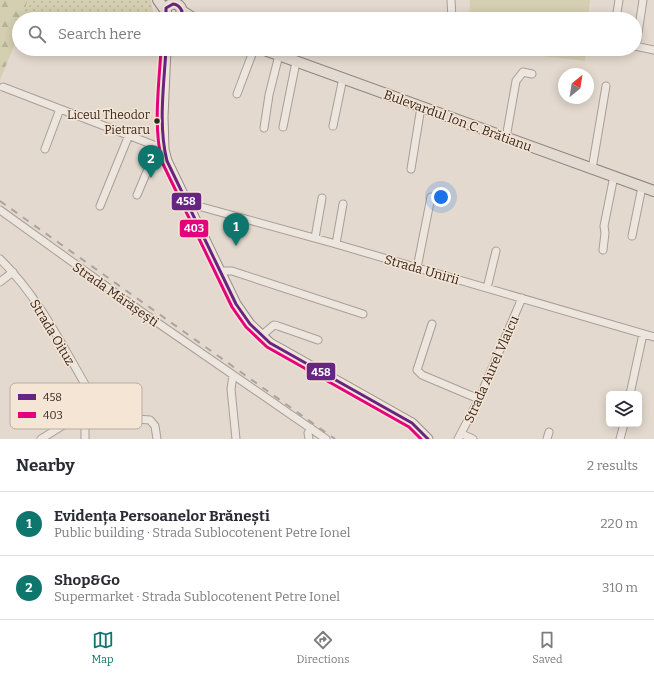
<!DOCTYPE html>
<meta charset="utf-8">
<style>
:root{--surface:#fff;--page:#f7f7f7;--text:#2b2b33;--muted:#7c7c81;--line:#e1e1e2;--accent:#0f766e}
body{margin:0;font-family:Bitter,serif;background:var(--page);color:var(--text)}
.controls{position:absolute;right:12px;bottom:12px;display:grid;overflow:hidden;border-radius:6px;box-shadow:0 2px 10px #0003}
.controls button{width:36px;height:36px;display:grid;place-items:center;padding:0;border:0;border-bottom:1px solid var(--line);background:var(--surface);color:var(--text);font:20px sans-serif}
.compass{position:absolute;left:558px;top:68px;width:36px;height:36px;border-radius:50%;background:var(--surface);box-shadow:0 2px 10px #0003;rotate:30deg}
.you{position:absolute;left:441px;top:197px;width:14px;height:14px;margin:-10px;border:3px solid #fff;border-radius:50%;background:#1a73e8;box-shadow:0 0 0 6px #1a73e833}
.badge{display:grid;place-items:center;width:26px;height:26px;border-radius:50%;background:var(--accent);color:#fff;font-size:13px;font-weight:700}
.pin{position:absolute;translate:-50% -33px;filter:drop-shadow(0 1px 2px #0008)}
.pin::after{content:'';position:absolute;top:21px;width:14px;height:12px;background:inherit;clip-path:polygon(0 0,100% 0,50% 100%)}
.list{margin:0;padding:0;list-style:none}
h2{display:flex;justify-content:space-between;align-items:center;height:52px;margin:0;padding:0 16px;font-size:17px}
h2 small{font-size:13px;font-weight:400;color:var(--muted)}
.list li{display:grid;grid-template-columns:26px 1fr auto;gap:12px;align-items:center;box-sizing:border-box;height:64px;padding:0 16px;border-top:1px solid var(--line)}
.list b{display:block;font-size:15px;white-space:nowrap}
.list p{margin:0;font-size:13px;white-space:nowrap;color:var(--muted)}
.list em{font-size:13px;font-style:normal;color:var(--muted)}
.icon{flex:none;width:22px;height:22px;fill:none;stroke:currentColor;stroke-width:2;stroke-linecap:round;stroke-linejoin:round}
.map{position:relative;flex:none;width:654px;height:439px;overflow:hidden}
.search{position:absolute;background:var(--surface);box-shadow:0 2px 10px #0003;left:12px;right:12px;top:12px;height:44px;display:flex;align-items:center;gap:10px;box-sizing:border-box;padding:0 14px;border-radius:22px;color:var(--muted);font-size:15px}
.sheet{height:180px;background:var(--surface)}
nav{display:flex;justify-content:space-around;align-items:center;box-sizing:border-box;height:56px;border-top:1px solid var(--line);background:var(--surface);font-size:11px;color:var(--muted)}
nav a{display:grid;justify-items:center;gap:2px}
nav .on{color:var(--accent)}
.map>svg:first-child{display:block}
.grass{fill:url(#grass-dots)}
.forest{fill:url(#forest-firs)}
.garden{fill:#d5cfb1}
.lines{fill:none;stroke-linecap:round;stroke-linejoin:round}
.street-casing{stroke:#a89f97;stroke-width:9}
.secondary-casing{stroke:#988e86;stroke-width:11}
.primary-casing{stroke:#8e847e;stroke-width:12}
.street{stroke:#ece6df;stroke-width:7}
.secondary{stroke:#ece6df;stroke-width:9}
.primary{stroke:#e3dad1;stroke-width:10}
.rail{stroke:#aba49f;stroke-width:2;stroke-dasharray:7 7;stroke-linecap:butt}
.bus-1-casing{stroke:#f4e5d4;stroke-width:6}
.bus-2-casing{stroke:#f4e5d4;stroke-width:6}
.bus-1{stroke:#662483;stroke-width:3}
.bus-2{stroke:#e5007d;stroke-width:3}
.bus-dot{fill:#37261f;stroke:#f4e5d4;stroke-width:1.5}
.labels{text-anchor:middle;stroke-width:3;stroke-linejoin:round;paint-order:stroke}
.bus-label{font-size:12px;fill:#37261f;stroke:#f4e5d4;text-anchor:end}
.street-label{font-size:13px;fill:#37261f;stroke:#f4e5d4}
.key{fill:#f4e5d4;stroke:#bbac9e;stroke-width:1}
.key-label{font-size:11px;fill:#37261f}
.line-badge{stroke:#f4e5d4;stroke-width:1.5}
.badge-label{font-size:11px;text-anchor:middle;font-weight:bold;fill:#fff}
</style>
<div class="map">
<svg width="654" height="439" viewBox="0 0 654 439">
<defs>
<pattern id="grass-dots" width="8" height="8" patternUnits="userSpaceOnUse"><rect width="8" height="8" fill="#d5cfb1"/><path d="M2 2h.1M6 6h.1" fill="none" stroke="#b7b298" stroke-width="1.8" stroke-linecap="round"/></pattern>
<pattern id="forest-firs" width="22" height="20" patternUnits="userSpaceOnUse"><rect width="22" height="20" fill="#d5cfb1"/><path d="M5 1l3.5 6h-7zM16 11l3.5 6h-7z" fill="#b7b298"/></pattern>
</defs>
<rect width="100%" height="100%" fill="#e3d9ce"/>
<!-- grass -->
<path class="grass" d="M0,0H151L153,12L144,16L143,19H19Z"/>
<!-- forest -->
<path class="forest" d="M0,0H27L23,19H19V34L0,80Z"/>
<!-- garden -->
<path class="garden" d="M470,0H590L588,19H469Z
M485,49H586L585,61Z"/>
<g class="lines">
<!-- street casing -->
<g class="street-casing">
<path id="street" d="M451,0L452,19
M616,19L619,0
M635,46L654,50
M636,46L643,0
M3,87L164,149L154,157L151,162L137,195
M237,94L254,49
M333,126L343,78
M283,127L296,62
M264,128L269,95L279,55
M506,138L516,81L523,72L532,74
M45,149L60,109
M411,169L421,107
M592,169L606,86
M100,206L129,135
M188,206H198L336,244L654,337
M0,210L142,312L326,439
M632,236L642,187
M315,238L322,198
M336,244L343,204
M603,250L605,233L604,226L614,176
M0,259C40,298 65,351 93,398L100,416
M417,268L431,197
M219,271H232L363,314
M0,282L13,272
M487,288L496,251
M432,324L417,370L422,375L479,399
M261,336L274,325L278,326L318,340
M233,375L231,389L236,439
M630,394L643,334
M85,415V439
M462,434L473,439
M41,439L78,416L85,415L150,420L155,426L157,439
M309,439L308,433L311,428
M458,439L479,399L522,298
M547,439L549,432
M620,439L624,424"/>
</g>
<!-- secondary casing -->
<g class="secondary-casing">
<path id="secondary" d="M166,49L163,117L164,149L167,161L236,304L250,324L270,343L412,423L428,439"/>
</g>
<!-- primary casing -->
<g class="primary-casing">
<path id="primary" d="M158,0L165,10
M182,11L195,19
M169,19L166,15V8C172,1 180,3 182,11L179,19
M262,49L654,191"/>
</g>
<!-- street -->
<use href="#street" class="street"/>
<!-- secondary -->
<use href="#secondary" class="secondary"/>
<!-- primary -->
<use href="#primary" class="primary"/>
<!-- rail -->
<path class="rail" d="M0,201L335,439"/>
<!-- bus-1 casing -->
<g class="bus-1-casing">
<path id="bus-1" d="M169,19L166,15V8L173,4C178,4 180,7 182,11L179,19
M166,49C164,85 158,125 167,161L236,304L250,324L270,343L412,423L428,439"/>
</g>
<!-- bus-2 casing -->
<g class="bus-2-casing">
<path id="bus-2" d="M161,49C159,86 153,126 162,162L232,307L246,327L267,347L409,427L421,439"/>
</g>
<!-- bus-1 -->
<use href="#bus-1" class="bus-1"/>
<!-- bus-2 -->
<use href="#bus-2" class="bus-2"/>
</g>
<!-- markers -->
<circle class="bus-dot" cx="157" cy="121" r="3.5"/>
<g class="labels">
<!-- bus labels -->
<g class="bus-label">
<text x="150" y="119">Liceul Theodor<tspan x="150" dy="15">Pietraru</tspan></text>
</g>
<!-- street labels -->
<g class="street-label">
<text transform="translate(458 120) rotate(20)" y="5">Bulevardul Ion C. Brătianu</text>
<text transform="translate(422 269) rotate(16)" y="5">Strada Unirii</text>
<text transform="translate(116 294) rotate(35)" y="5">Strada Mărășești</text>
<text transform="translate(53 332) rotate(59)" y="5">Strada Oituz</text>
<text transform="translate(491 369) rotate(-66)" y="5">Strada Aurel Vlaicu</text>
</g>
</g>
<!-- legend -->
<rect x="10" y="383" width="132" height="46" rx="6" class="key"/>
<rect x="18" y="394" width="18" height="6" fill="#662483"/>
<rect x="18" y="412" width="18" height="6" fill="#e5007d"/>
<g class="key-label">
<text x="43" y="401">458</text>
<text x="43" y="419">403</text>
</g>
<g class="line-badge">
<rect x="171" y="192" width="31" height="19" rx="4" fill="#662483"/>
<rect x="179" y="219" width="30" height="19" rx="4" fill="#e5007d"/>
<rect x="306" y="362" width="30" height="19" rx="4" fill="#662483"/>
</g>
<g class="badge-label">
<text x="186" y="205">458</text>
<text x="194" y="232">403</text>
<text x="321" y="376">458</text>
</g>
</svg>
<div class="controls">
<button><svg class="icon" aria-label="layers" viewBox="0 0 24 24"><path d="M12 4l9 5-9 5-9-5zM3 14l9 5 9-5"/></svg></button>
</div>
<svg class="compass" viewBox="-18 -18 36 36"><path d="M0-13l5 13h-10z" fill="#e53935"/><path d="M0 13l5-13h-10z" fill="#7c7c81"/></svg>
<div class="you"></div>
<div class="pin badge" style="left:236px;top:246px">1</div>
<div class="pin badge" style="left:151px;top:178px">2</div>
<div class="search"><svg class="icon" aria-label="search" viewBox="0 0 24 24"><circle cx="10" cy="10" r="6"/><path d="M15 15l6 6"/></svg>Search here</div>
</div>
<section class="sheet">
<h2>Nearby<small>2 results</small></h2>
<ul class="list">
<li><span class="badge">1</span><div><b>Evidența Persoanelor Brănești</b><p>Public building · Strada Sublocotenent Petre Ionel</p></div><em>220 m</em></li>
<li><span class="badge">2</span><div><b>Shop&amp;Go</b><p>Supermarket · Strada Sublocotenent Petre Ionel</p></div><em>310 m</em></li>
</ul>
</section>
<nav>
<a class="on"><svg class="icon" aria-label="map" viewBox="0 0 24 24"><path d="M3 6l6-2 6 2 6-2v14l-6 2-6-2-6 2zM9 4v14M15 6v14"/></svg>Map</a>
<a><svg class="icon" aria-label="directions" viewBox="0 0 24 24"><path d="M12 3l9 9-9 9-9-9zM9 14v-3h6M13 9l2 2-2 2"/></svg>Directions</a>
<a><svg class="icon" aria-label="saved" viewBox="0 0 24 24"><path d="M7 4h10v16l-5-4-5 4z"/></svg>Saved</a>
</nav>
